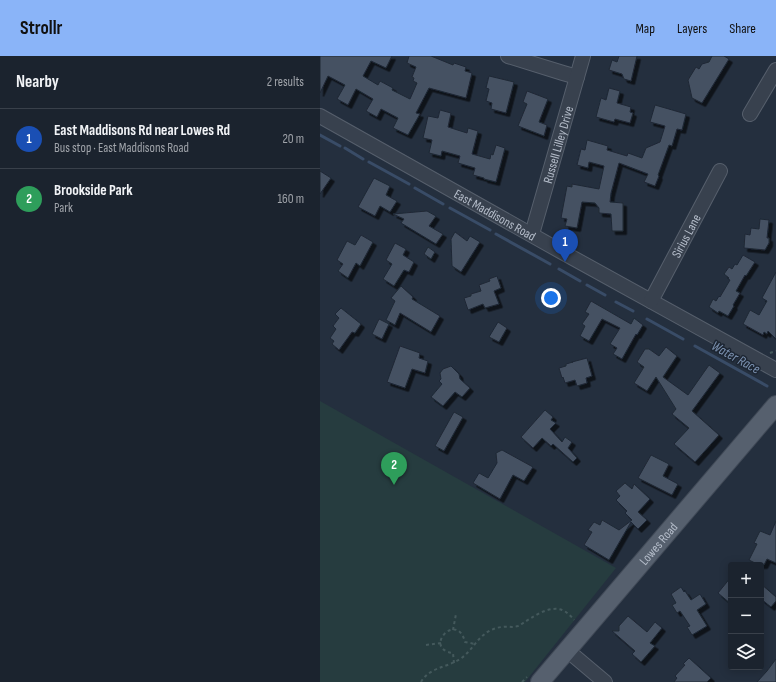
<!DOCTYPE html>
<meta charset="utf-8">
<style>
:root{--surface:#1b232e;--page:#242b36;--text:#f1f3f6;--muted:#a0a4aa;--line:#39404a;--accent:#8ab4f8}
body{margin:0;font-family:"Sofia Sans Condensed",sans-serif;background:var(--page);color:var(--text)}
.controls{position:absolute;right:12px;bottom:12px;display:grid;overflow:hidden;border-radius:4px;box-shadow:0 2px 10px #0003}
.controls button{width:36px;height:36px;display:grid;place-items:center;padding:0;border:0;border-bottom:1px solid var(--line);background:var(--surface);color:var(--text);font:20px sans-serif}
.you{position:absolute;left:231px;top:242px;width:14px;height:14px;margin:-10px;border:3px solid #fff;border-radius:50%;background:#1a73e8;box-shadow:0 0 0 6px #1a73e833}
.badge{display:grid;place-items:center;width:26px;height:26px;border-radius:50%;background:var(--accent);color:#fff;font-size:13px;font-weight:700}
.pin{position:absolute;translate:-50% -33px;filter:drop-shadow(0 1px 2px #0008)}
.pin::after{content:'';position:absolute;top:21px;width:14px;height:12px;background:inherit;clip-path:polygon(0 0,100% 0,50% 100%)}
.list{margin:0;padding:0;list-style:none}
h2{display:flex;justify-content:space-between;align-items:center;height:52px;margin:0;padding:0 16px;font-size:17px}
h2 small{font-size:13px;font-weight:400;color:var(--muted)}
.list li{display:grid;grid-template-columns:26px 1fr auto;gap:12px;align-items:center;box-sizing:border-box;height:60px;padding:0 16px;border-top:1px solid var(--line)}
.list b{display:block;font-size:15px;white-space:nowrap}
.list p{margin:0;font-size:13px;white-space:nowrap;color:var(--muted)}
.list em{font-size:13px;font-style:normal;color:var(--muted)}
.icon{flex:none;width:22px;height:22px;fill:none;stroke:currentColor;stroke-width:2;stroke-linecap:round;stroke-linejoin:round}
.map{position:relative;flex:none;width:456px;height:626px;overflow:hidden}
header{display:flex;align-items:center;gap:24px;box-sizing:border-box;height:56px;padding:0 20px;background:var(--accent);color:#111}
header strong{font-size:19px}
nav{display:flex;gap:22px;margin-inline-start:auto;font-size:14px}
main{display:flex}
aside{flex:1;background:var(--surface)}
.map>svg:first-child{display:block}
.green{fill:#263c3f}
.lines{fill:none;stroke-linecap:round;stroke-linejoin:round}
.stream{stroke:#394c67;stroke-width:3}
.building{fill:#455162;stroke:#1f2835;filter:url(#shadow)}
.minor-casing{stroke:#565f6c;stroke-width:16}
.major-casing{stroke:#414a57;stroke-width:20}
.path{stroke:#44595c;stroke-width:2;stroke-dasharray:3 3;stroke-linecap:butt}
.minor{stroke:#38414e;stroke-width:14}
.major{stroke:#56606e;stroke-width:18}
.labels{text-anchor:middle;stroke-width:3;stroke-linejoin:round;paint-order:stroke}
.street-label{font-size:13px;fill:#b4bcc9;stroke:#1d2633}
.water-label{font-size:14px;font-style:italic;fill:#7c92b1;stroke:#1d2633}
</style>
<header>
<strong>Strollr</strong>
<nav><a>Map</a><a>Layers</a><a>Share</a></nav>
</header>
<main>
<aside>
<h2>Nearby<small>2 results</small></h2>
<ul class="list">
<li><span class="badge" style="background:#1a4fb4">1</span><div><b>East Maddisons Rd near Lowes Rd</b><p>Bus stop · East Maddisons Road</p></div><em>20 m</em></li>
<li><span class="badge" style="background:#2e9e5b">2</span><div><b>Brookside Park</b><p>Park</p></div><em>160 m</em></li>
</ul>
</aside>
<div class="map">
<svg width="456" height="626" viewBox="0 0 456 626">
<defs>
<filter id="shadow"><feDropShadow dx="3.5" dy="3.5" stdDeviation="0" flood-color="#0009"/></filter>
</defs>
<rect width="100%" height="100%" fill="#242f3e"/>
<!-- green -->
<path class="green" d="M0,345L296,512L205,626H0Z"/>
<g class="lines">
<!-- stream -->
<path class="stream" d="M0,79L20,90
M25,92L43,103
M49,106L89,128
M95,132L123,148
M130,152L170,174
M176,178L230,208
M239,213L260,225
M267,229L285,239
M296,246L313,255
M327,263L363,283
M375,290L447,330"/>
</g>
<!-- building -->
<path class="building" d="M0,0H72L66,12L51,5L43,20L58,29L60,25L73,32L72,34L90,43L97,27L93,25L94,22L92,21L96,11L87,7L89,0H111L133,9L134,7L146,11L145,15L152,17L146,42L109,32L96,57L100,58L88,79L73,72L78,62L61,53L57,61L46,55L53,43L36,33L28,49L17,43L25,29L8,20L0,37Z
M299,0H317L311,25L304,23L302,18L289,14L292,4L297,6Z
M392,0H404L409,3L382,47L372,42L368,24L376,11L379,13L382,8L389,6Z
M169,20L194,26L186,57L171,53L172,47L166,45L169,33L166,32Z
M289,32L300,35L297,47L311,51L310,56L313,57L310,67L295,63L294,66L276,61L281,42L286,44Z
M207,35L228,43L219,66L227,69L224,80L198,70L207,48L203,46Z
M335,49L366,58L362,74L357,73L352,90L349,89L338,119L339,120L335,130L324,126L328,118L299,107L291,137L290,146L303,147V175H292L291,158L279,157V152L275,147L262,146L257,172L245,170L247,163L241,162L247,130L252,131V128L279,133L284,110L269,106L268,112L257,109L261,93L265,94L267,84L288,90L287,94L307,100L308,97L322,102L326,92L340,86L345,70L330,66Z
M120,54L131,57L128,71L147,77L148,72L158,75L152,98L170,103L171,98L173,99L176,89L185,92L176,126L164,123V122L153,119L155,112L138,107L140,100L122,95L121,100L109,97L112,84L103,82L108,60L118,62Z
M0,115L11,122L0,138Z
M54,122L70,130L66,139L77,145L70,156L60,150L55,160L38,151Z
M107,155L116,160L109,170L123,178L116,188L81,167L84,163L73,158Z
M440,163L449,164L447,182H449V187L445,194L424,192L425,178L430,179L431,172L439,173Z
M135,176L147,185L150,180L160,186L141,216L132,210L131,183Z
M41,179L53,186L40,210L36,207L28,222L18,215L23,208L17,204L27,185L35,189Z
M75,187L86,193L83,199L94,206L89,216L84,214L74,230L63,223L72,208L66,204Z
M108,191L115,196L111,203L104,198Z
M423,199L435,206L426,220L425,219L416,235L420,237L413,249L414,250L408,260L399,255L398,257L389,251L393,243L396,245L399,240L400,241L410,224L408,223L409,222L404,218L409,211L412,213L415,208L417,209Z
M456,216V283L448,275L447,278L444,276L443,279L423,268L430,254L439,259L447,245L442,242Z
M177,220L181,232L174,235L179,248L165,252L163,248L148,254L144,242L151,240V238L161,235L159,229L170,225L169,223Z
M81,230L93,241L92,243L120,260L111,276L80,257L75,269L66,264L75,245L71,242Z
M271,245L311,268L314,262L323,269L317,279L316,278L302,303L293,298L297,292L290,288L300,272L282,263L269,285L260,280L265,270L262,268L269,258L265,256Z
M21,252L41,268L35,277L32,276L19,294L12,288L14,285L10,282L16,273L13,270L19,262L15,258Z
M59,263L69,268L62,283L52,278Z
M178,266L187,272L179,286L169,281Z
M80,290L100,297L99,302L108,305L105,317L92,313L85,332L67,326Z
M346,291L357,300L343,321L368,339L389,309L400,317L372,355L399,379L375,406L354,388L369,372L352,358L356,353L336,321L327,335L314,327L324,311L317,306L325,293H329L339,300Z
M267,302L272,320L266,322L267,327L257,330L255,324L245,327L243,321L242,322L239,312L246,310V308L253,306H252Z
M131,310L139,318L140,323L150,332L142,341L135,336L123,350L111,341L122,328L119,325L121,323L120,317L123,313Z
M225,354L233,361L231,364L236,367L230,373L242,386L245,381L252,386L248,392L257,402L253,406L233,388L231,390L222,382L213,392L201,381Z
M134,356L143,361L124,395L115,390Z
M182,394L213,411L204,425L193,419L180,443L153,427L159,417L168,422L177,407L176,397Z
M331,399L349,408L343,420L358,428L352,439L318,422Z
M305,427L312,433L314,428L330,443L318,456L327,464L318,473L311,466L289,504L264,489L272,476L268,474L274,466L280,469L282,464L299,474L312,464L305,457L307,455L296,444L300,440L296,435Z
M456,465V507L447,503L444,509H439L429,504L437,488L434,487L440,475L450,479Z
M411,521V548L398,537Z
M441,528L456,541V545L451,551L441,543Z
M361,531L364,536L365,535L371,544L380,538L386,548L377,554L387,570L372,579L367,571L370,570L360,555L357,557L352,549L356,547L351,538Z
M308,560L327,576L335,566L342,572L330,587L335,590L321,606L312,598L315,595L292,575H299V570Z
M369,602L391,622L387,626H354L357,622L355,620L365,609L363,608Z
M456,603V626H437L447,615Z"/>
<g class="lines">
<!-- minor casing -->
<g class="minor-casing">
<g id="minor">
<path d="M188,0L243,17L257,21"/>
<path d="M430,58L456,14"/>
<path id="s1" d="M0,60L242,196L456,314"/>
<path id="s2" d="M212,178L263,0"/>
<path id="s3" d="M331,245L400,115"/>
<path d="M247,594L285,626"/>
</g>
</g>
<!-- major casing -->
<g class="major-casing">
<g id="major">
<path id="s4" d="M220,626L456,349"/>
</g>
</g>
<!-- path -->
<path class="path" d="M450,297L456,295
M133,574L136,558
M106,589L121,587
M134,607L133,597C102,593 137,554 145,586L155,588
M101,626C110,611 126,612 140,603C150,597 156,584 166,577C170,574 177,571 183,571C188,570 192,572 198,570C202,568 206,565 211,562C219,557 232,550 242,554C247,556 251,560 254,564
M202,626L207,621"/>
<!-- minor -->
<use href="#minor" class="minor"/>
<!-- major -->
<use href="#major" class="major"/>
</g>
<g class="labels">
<!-- street labels -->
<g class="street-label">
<text dy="5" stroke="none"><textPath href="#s2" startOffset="93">Russell Lilley Drive</textPath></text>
<text dy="5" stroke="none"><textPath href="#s1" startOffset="201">East Maddisons Road</textPath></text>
<text dy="5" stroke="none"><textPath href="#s3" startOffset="74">Sirius Lane</textPath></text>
<text dy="5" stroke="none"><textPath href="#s4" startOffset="182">Lowes Road</textPath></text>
</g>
<!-- water labels -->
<g class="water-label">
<text transform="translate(416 301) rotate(29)" y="5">Water Race</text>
</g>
</g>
</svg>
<div class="controls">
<button>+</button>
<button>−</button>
<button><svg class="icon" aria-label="layers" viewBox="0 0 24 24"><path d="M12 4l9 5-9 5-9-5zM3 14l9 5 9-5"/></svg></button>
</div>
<div class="you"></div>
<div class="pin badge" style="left:245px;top:206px;background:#1a4fb4">1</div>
<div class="pin badge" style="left:74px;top:429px;background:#2e9e5b">2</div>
</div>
</main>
